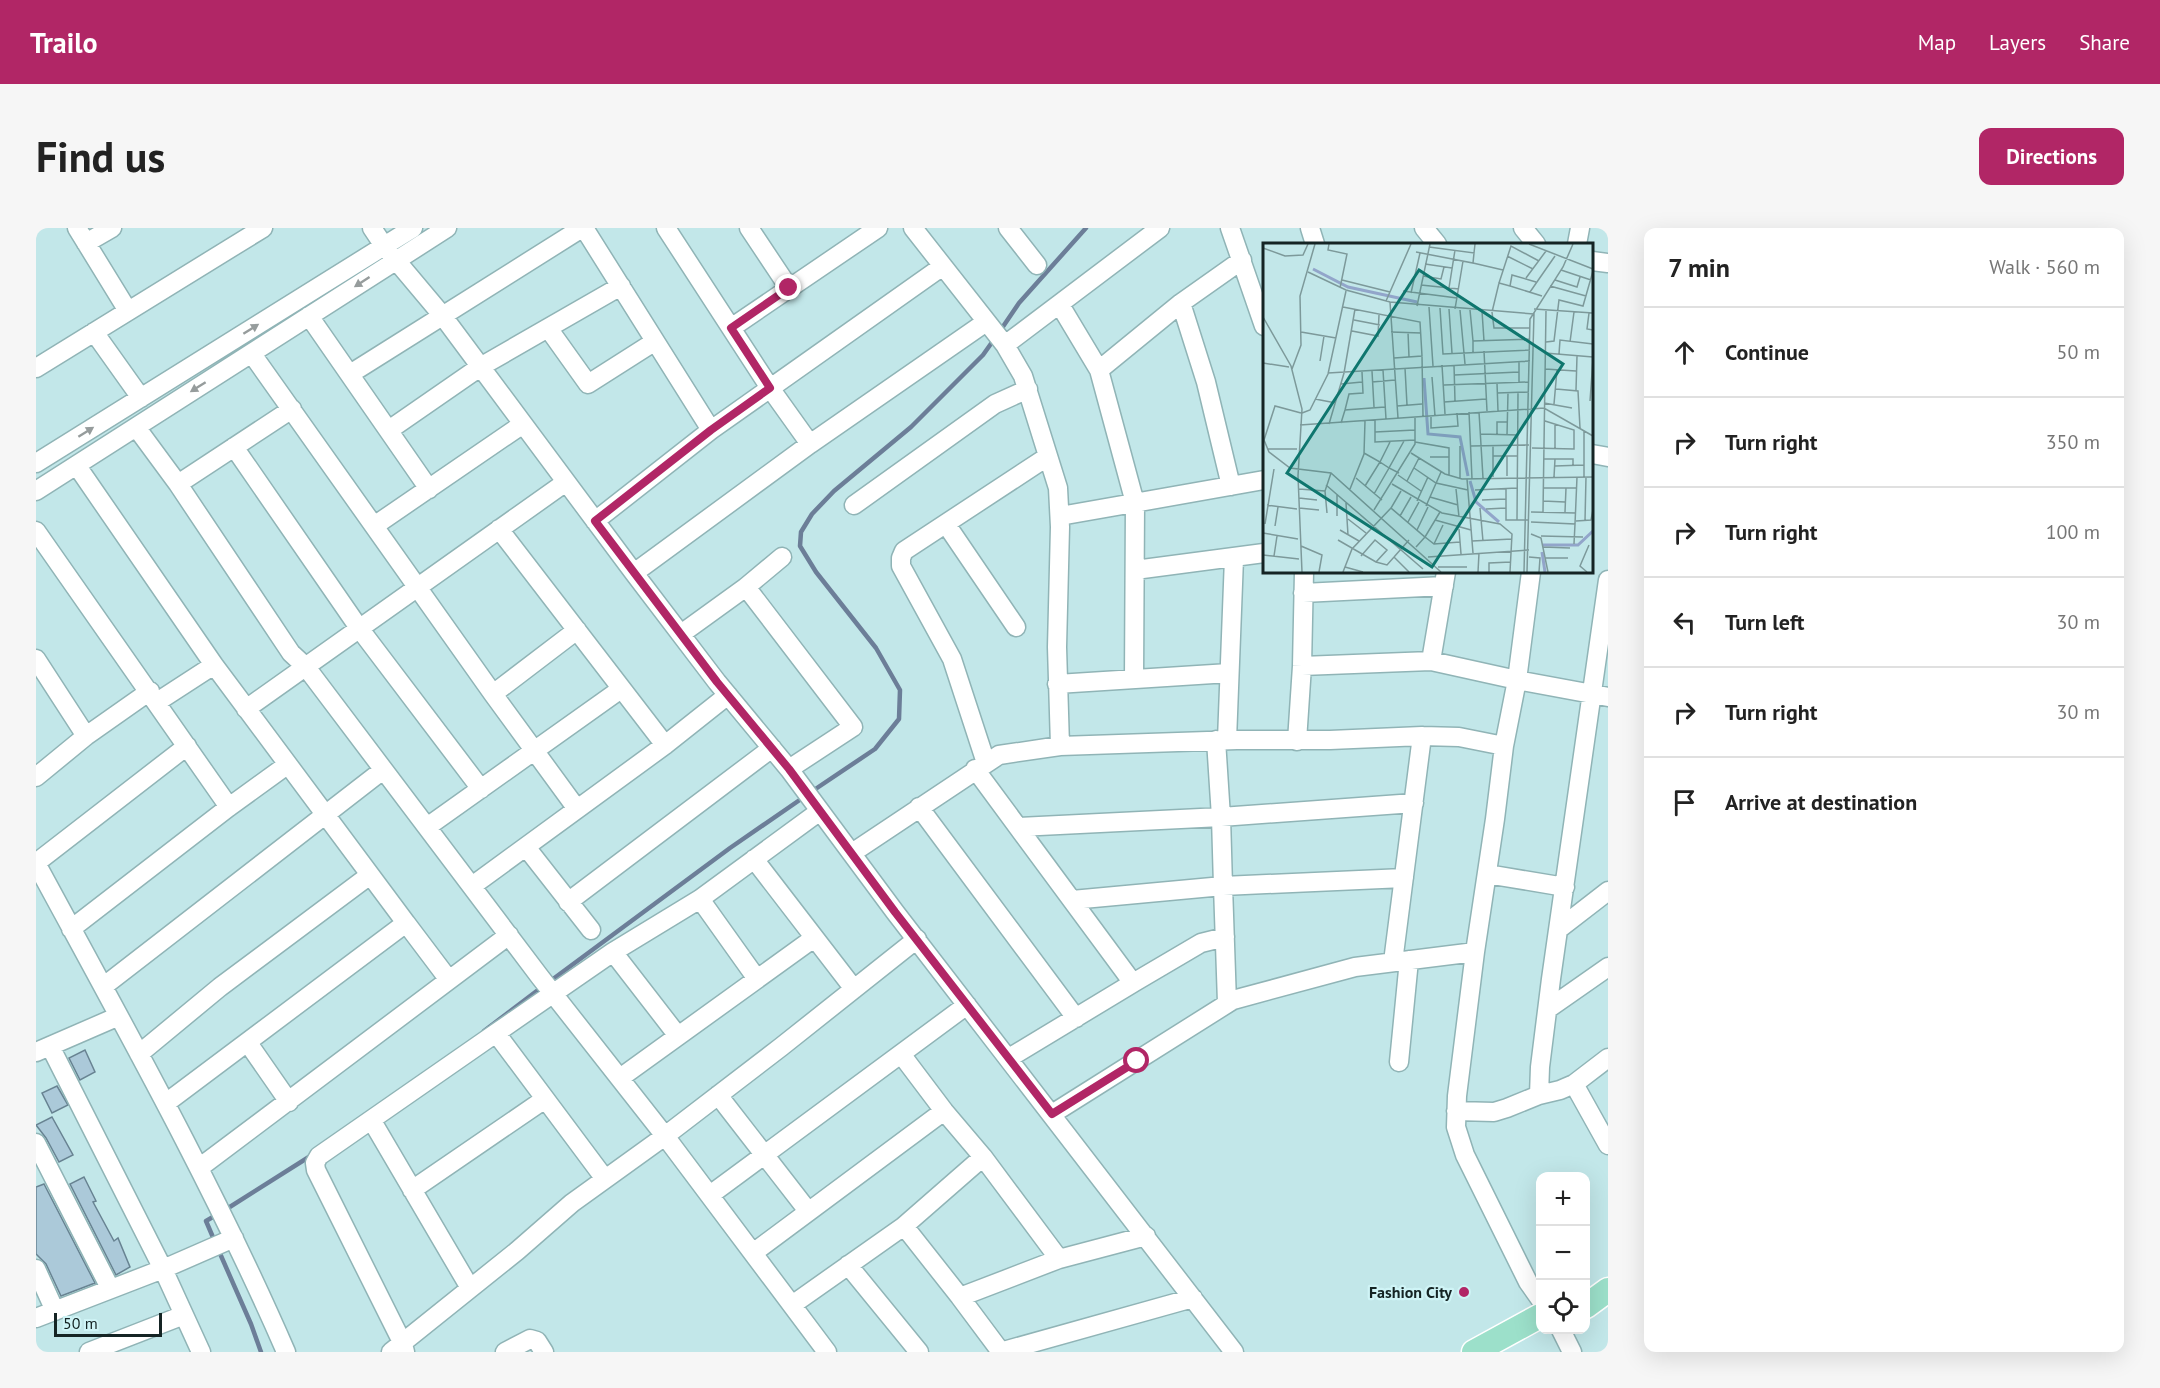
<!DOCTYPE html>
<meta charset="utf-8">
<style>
:root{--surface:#fff;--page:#f6f6f6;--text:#222;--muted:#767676;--line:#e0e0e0;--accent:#b12666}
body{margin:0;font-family:"PT Sans",sans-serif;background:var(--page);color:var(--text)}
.controls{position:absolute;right:18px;bottom:18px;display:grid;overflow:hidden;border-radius:12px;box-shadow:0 6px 24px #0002}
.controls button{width:54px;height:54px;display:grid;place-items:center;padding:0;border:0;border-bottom:2px solid var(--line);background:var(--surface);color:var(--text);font:30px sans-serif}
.scale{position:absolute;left:18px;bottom:15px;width:108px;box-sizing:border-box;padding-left:6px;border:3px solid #152424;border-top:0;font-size:16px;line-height:21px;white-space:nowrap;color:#152424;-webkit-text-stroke:4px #cff4f6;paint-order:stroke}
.stop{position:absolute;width:18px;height:18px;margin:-14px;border:4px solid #b12666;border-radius:50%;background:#fff}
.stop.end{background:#b12666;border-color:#fff;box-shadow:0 2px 6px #0008}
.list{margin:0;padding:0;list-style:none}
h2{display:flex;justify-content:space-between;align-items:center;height:78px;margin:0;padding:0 24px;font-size:26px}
h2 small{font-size:20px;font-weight:400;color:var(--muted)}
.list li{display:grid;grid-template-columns:39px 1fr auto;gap:18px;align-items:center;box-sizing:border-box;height:90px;padding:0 24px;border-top:2px solid var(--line)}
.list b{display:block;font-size:22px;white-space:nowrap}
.list em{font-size:20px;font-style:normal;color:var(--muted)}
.icon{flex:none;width:33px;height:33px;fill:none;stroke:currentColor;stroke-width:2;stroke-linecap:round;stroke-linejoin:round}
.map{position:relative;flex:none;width:1572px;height:1124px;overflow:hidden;border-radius:12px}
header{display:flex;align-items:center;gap:36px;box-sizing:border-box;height:84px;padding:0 30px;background:var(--accent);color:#fff}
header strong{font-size:28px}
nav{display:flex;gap:33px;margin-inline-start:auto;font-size:21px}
.intro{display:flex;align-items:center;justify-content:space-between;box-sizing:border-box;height:144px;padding:0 36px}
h1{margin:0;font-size:42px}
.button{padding:15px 27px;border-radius:12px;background:var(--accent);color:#fff;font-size:21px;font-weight:700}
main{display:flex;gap:36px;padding:0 36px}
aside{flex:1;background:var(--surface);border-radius:12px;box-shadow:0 6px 24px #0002}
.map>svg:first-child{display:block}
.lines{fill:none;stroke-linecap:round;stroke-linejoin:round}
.stream{stroke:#6c7e98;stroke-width:4.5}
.building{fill:#abc9d9;stroke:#688392;stroke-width:1.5}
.minor-casing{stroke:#90b4b6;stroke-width:21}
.major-casing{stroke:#fff;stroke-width:27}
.minor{stroke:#fff;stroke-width:18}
.major{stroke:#9ce0ca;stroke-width:24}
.oneway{fill:#969c9c}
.route{stroke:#b12666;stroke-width:8}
.poi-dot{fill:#b12666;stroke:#cff4f6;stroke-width:2}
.labels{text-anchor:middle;stroke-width:4.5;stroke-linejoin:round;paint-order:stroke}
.poi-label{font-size:16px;font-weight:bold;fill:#152424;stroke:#cff4f6;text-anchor:end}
.inset-river{fill:none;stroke:#92a5ca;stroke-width:3}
.inset-road{fill:none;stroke:#7d999a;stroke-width:1.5}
.view{fill:#0f766e;fill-opacity:0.15;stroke:#0f766e;stroke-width:3}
.inset-edge{fill:none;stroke:#152424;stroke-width:3}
</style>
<header>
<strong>Trailo</strong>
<nav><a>Map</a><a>Layers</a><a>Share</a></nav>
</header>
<div class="intro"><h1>Find us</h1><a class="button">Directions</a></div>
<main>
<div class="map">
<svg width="1572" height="1124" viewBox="0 0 1572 1124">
<rect width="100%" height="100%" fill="#c2e7e9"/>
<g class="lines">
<!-- stream -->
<path class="stream" d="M964,103L983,75L1050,0
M775,564L839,521L863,491L864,462L840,420L780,344L764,318L765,304L776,286L798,263L875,199L947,127L959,110
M513,754L694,620L768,569
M448,803L506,759
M189,982L276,927
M179,1014L170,993L182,986
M182,1021L215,1096L225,1124"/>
</g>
<!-- building -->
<path class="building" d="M49,822L59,844L44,852L33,830Z
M21,858L32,877L16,885L6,865Z
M16,889L37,927L23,934L10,910L0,897Z
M48,949L60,973L57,974L78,1013L82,1010L94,1039L80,1047L34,956Z
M8,956L59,1055L25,1068L10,1036L0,1026V959Z"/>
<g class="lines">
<!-- minor casing -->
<g class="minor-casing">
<path id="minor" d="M41,0L92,83
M336,0L348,18L406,87L598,345L681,454L753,541L859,684L1198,1124
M548,0L675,202
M630,0L734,160L774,216
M713,0L753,60
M877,0L969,117L987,148L1022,260L1024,299L1021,419L1024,518
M972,0L1001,37
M1194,0L1228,98
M1274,0L1279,16
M1388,0L1401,16
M1487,0L1500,16
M50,15L76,0
M1541,16L1544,0
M1556,33L1572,35
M1145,75L1170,154L1195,258
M1024,77L1063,142L1099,275L1098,451
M273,88L393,261
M512,100L552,156L618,114
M695,100L842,0
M58,104L105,170
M969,117L1124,0
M216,126L457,466L541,581
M0,140L227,0
M1063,142L1145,75L1206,32
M314,146L546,0
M100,199L142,256L255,425L270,439L504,749L629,908L791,1124
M353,202L444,139L585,58
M198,219L323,400L445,561
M1556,226L1572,229
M0,235L377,0
M41,238L178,437L370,695L130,875
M142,256L256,181
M0,263L411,0
M818,277L959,176L992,161
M1024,288L1228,252
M559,293L675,202L907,38
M910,296L980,399
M338,298L487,196
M463,301L629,517
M0,303L193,579L251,537
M1099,342L1228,325
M1495,344L1481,452L1468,518L1459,591L1439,724L1421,868L1420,899L1429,927L1492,1054L1504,1071
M598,345L774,216L950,94
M710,359L746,329
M1267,365L1408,358
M645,406L710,359L817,499L753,541
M0,431L50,508L0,549
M1395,433L1481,452L1572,469
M1266,438L1395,433L1410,344
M1021,456L1193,445
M457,466L541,402
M121,474L178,437
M210,481L530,254
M50,508L114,463
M1191,512L1198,330
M1261,513L1266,438L1268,344
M950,535L916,431L865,338V330L868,323L1011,229
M939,541L1097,755L973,830
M883,579L1040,790
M391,599L585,461
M983,599L1185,589L1180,512
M490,619L555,702
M816,625L963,527L1024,518L1201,512H1294L1386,508L1423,509L1468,518
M718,631L818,761
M0,635C87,796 177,956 250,1124
M0,635L151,518
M1451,646L1529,659
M436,658L629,517L692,467
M664,671L721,751
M1036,672L1187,658L1185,589L1378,575
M532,674L736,520
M370,695L413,752
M35,701L193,579
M1523,701L1572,663
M577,724L642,808
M1357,734L1386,508
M1097,755L1165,715L1189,709
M68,758L347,542
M1191,775L1187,658L1368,650
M1512,781L1572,739
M460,805L577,724L664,671L784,583
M212,815L253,874
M14,818L127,1041L165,1124
M0,824L83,788
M103,826L184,759L334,647
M865,826L908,883L947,929L1023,1031L1110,1008
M1363,834L1373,732
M584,850L778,710
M1538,856L1572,917
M682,867L772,983
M1503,867L1504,839L1515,751L1572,352
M1420,883L1458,884L1471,880L1503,867L1524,862L1538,856L1572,830
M1016,886L1197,772L1319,739L1439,724
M336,893L434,1060
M0,915L74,1060
M163,940L473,707
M376,962L509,871
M674,967L931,777
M868,998L947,929
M717,1025L908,883
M812,1037L883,1124
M0,1041L19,1083
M924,1069L965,1124
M756,1077L868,998L924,1069L1023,1031
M0,1090L127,1041L198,1010
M1525,1102L1536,1124
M53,1124L148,1087
M355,1124L481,1023L536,975L629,908L745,819L881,711
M369,1124L367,1116L280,942L279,935L283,928L460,805L569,951
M469,1124L494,1111L501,1113L508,1124
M964,1124L1157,1070"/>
</g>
<!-- major casing -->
<g class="major-casing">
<path id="major" d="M1550,1078L1572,1062
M1438,1124L1504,1088"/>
</g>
<!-- minor -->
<use href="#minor" class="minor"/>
<!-- major -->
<use href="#major" class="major"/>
</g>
<!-- one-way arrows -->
<defs><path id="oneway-solid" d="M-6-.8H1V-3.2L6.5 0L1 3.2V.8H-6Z" transform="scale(1.5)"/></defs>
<g class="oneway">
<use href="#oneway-solid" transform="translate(326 54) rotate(147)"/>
<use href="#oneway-solid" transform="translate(215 101) rotate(-32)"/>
<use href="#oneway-solid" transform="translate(162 159) rotate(148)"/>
<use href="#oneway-solid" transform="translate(50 204) rotate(-32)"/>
</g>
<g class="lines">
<!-- route -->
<path class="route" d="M753,60L695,100L734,160L675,202L559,293L681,454L753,541L859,684L1016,886L1101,833"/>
</g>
<!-- markers -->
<circle class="poi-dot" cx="1428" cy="1064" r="6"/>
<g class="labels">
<!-- poi labels -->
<g class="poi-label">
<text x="1416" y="1070">Fashion City</text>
</g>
</g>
<!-- overview -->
<g transform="translate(1227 15)">
<rect width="330" height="330" fill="#c2e7e9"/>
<path class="inset-river" d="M50,26L85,44L154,59M161,135L165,191L197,194L205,233M207,238L213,259L236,279M280,302H315L330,288M279,309L282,329"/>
<path class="inset-road" d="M66,1L65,7L84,11L77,45M266,1L330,26M166,4L211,10L212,1M0,5L22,13L40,12L45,1M153,9L210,20L211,10M244,13L270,26M210,20L240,27M162,21L189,25M298,27L328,37M45,29L83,47L127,59L271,71M160,33L178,36L181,24M263,35L283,8M79,37L127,49M292,37L314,44L317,34M273,39L249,32L247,43L279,53M236,40L229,69L231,85H267M158,42L196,46M247,43L236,40L248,3L276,18M287,43L323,53M186,45L192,7M140,48L194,55M267,49L292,13M148,50L157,10M123,58L148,1M127,59L135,175M154,63L167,1M80,64L157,79L159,113L131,115M166,64L170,123M177,65L180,111L267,107M186,66L189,110M192,66L200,18M271,66L330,70M197,67L202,121M207,67L210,98M219,68L221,98M326,70L324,86L330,87M0,74L28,123L39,166L35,233L39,329M91,77L117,82M89,88L115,93L116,72M38,89L73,95M128,89L158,90M145,89L146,114M283,99L291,98L296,57L320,63L330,28M307,99L311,69M221,108L224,168M210,109V98L267,96M282,110L330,114M296,111L297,97L330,101M159,113L160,173M57,118L61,93M256,118V139M0,120L26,124M179,122L182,171M191,122L192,158M142,125L144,162M29,126L38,102L37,53L52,1M282,126L313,128M120,127L123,176M109,128L111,164M65,130L267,118M191,132L256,129M169,134L172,173M109,139L132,137M234,140L235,168M78,141L99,139M181,142L266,139M293,146L315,148L317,185M313,147L314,113M234,150L266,149M255,150L254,277H265M52,156L73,160M327,158L330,116M181,159L223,156M281,160L309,165M291,161L294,127M134,163L159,161M82,167L86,151L100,150L99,129M206,169L209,236M216,169L220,235M38,170L12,163L1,197L6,209L27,225L68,230L178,329M39,170L47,167L65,131L83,48M168,173V185L195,183L194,170M112,177V199L152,197M78,180L82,167L122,164M66,181L81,130L92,66M37,182L281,165L330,193M112,189L152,187M218,191L255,192M234,191V179H245M244,192L245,150M152,199L186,205V232M230,202V234M197,203V236M208,203L266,202M269,205L311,206V187L282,178M292,205V181M4,206H34M101,210L117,219L102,243M148,210L182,231L199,236L330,234M230,213H255M167,214H186M281,216H310V223M292,223L321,222M151,225L173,240L205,247M136,230L126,225L141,198M135,232L158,248M244,233V213M291,234L292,216M321,234V188M93,235L119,257M204,236L210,310M144,238L156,215M129,241L179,270L237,281L249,291L247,329M63,242L160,326M243,245V277H254M281,245H313M36,246L62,248M87,246L101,211L102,178M193,246L196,274M212,247L254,245M138,248L128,265L162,294L177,269M74,251V273M111,251L126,225L117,219L127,199M167,254L195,262M36,255L54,257M219,257L243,256M154,258L165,234M280,258L302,259M83,260L85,292M4,262L34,266M163,263L178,229M36,265L56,267M217,265L220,298M223,266L243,265M111,267L152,201V174M268,269L313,270M280,269L283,67M302,269L303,245M64,270L62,248L68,230M137,273L148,254M85,276L103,290M172,277L208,287M313,278L328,277L330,267M322,278L323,234M145,279L156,259M268,279L312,281L311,301M2,281L11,226M312,281L314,234M12,283L15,264M196,286L198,311M77,287L96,298M154,287L165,264M0,290L35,296M268,291L278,295L285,329M278,293L320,294M75,297L113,319L124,322L131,314L146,329M209,298L249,296M171,301L180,282M38,303L59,312L56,329M153,304L162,294L171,301L197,299M280,304L307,305M0,312L36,316M11,313L14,293M98,313L112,297L124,307L113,319M131,314L146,297M165,314L266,307M266,314L277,315L276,329M282,315H305M82,324L100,329M175,324H204M80,329L89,306L128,265M215,329L216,310M226,329V320L248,319M261,329L267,76L300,24L310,1M264,329L271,70M324,329L317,323L326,302"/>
<path class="view" d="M156,27L300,121L169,324L24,230Z"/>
<rect width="330" height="330" class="inset-edge"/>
</g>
</svg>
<div class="controls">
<button>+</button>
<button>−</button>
<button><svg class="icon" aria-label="locate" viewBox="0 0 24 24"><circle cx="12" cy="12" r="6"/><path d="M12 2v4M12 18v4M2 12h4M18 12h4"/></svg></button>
</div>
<div class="scale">50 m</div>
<div class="stop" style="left:1101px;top:833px"></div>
<div class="stop end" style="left:753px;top:60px"></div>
</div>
<aside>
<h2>7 min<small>Walk · 560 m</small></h2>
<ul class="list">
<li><svg class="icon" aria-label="ahead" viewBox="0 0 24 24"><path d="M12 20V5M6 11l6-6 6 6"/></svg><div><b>Continue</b></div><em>50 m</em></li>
<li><svg class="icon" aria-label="right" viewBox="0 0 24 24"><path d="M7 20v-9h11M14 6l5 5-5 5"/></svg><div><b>Turn right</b></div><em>350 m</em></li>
<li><svg class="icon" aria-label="right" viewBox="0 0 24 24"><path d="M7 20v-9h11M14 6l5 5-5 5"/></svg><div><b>Turn right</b></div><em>100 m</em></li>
<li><svg class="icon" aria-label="left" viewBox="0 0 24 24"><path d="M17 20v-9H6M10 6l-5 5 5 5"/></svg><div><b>Turn left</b></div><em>30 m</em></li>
<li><svg class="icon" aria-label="right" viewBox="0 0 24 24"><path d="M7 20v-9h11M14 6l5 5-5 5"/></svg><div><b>Turn right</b></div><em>30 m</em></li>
<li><svg class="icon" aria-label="arrive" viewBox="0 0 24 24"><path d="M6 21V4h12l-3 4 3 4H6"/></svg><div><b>Arrive at destination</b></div></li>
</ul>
</aside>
</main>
